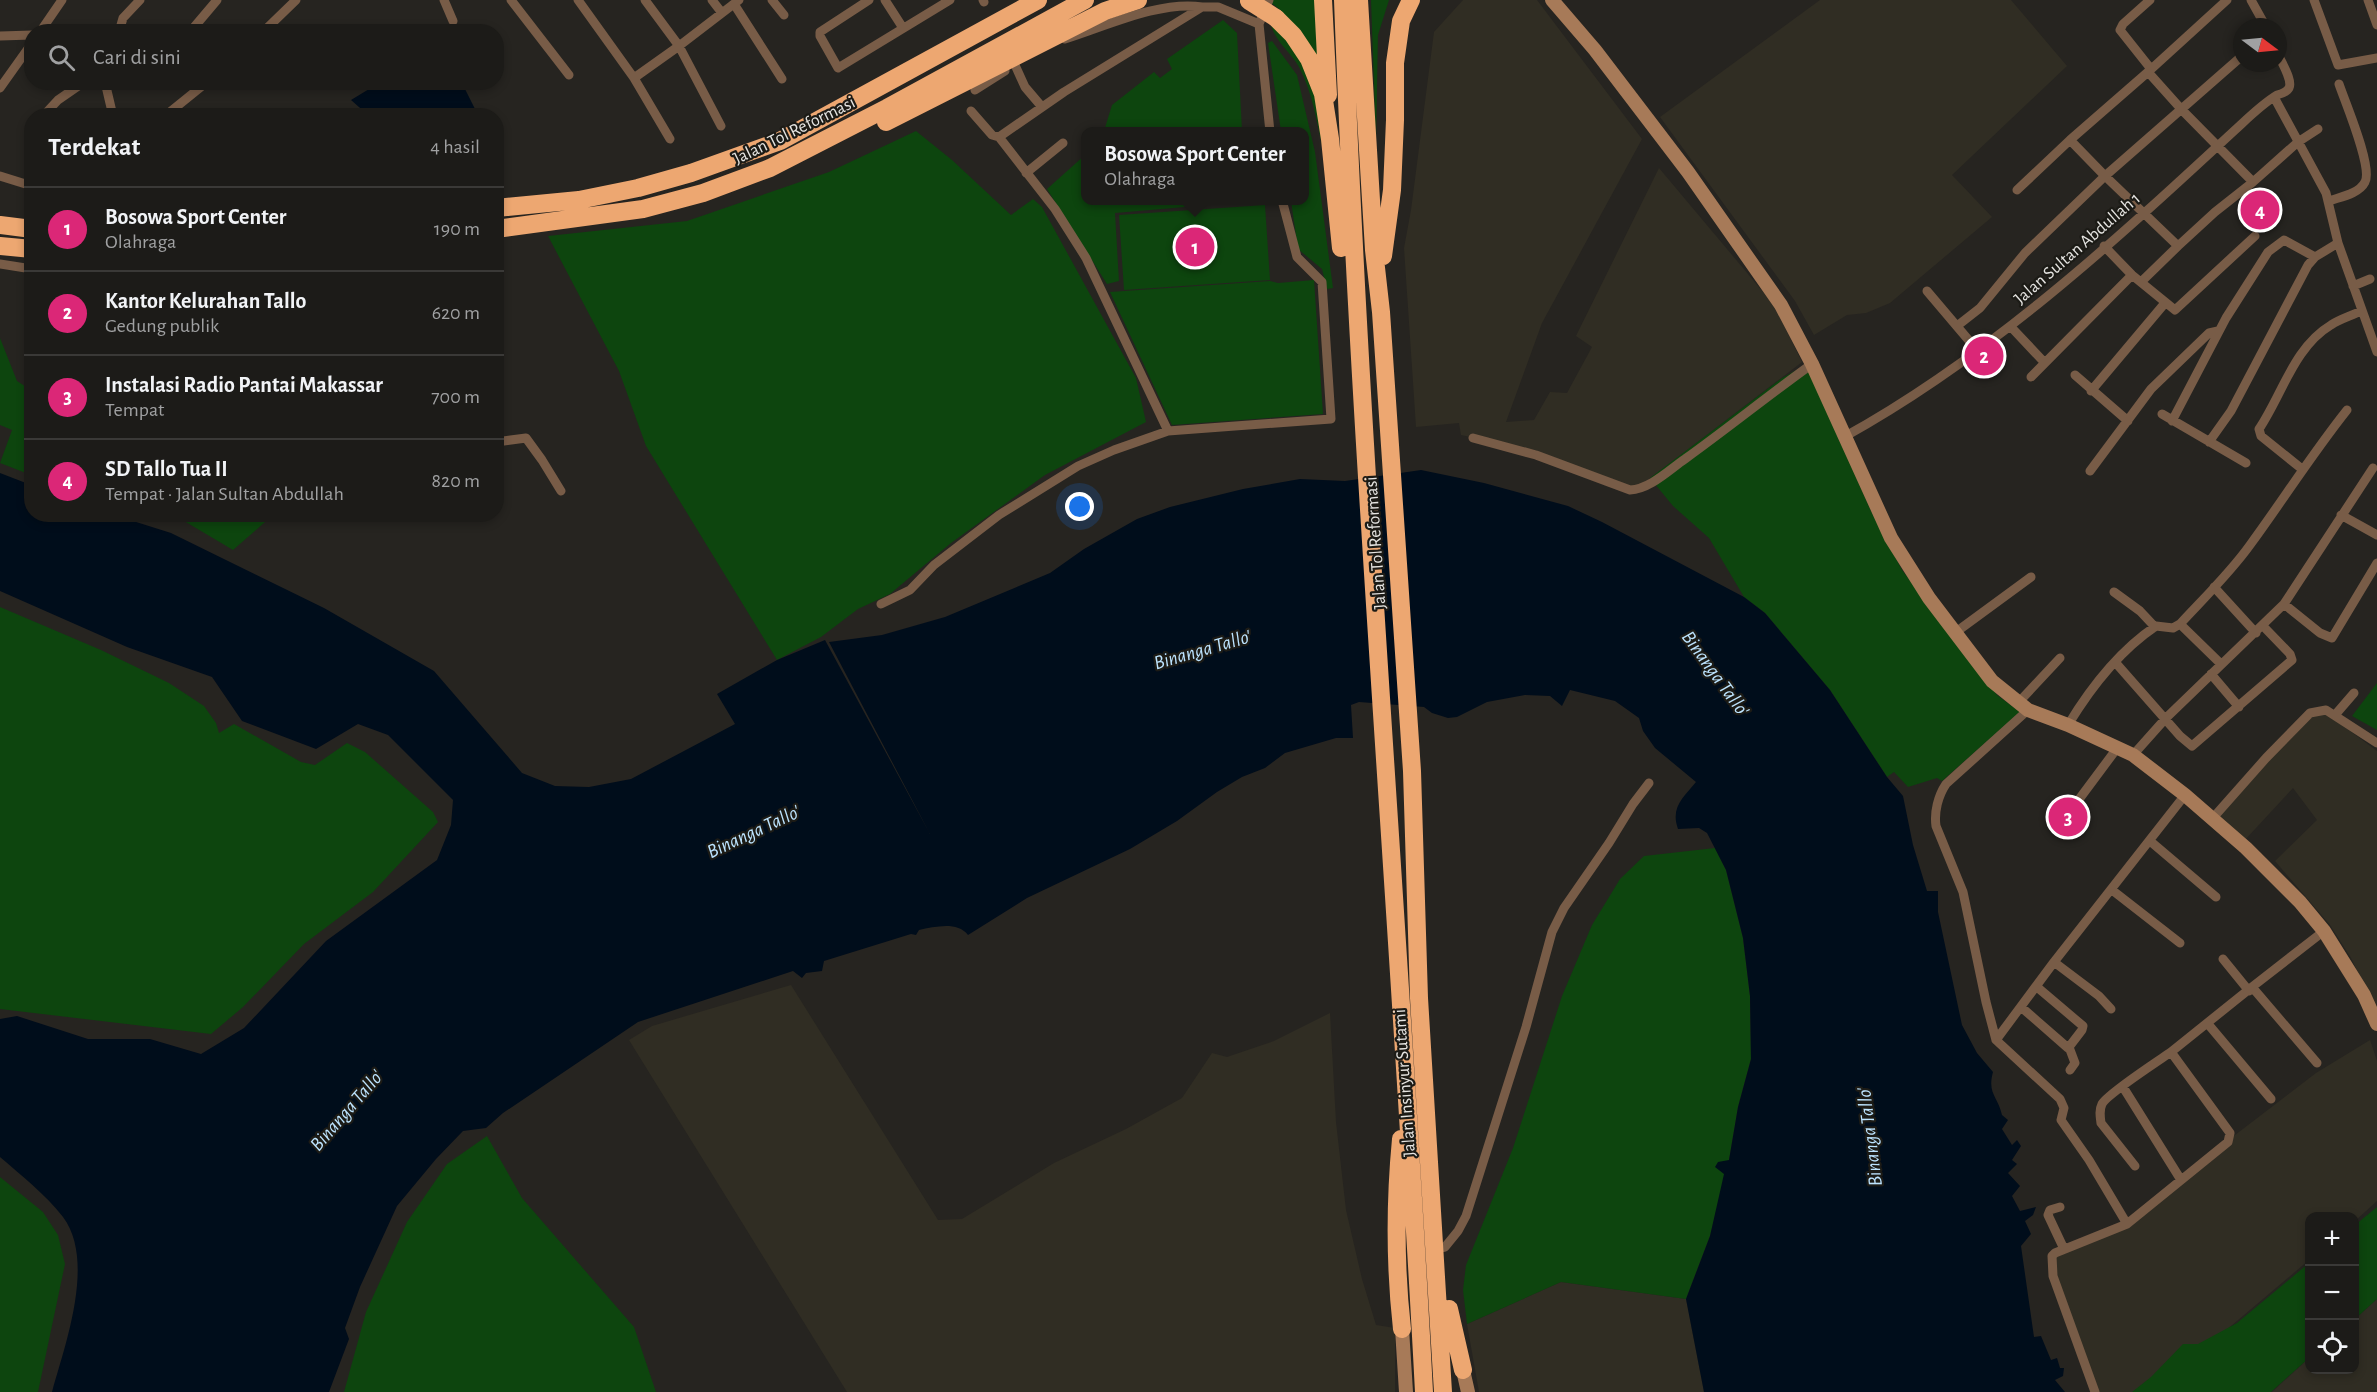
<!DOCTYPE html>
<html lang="id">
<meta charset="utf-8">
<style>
:root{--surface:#1c1b18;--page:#292825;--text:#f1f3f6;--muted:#a0a1a2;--line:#3a3937;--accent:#db2777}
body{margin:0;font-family:"Alegreya Sans",sans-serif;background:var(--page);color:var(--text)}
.controls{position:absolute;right:18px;bottom:18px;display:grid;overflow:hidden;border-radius:12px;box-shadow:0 3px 9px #0003}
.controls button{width:54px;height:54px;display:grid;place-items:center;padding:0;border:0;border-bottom:2px solid var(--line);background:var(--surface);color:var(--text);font:30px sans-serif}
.compass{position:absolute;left:2233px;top:18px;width:54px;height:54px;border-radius:50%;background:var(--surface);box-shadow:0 3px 9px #0003;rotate:106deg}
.you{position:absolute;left:1080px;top:507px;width:21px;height:21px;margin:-15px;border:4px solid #fff;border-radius:50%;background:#1a73e8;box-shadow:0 0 0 9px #1a73e833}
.badge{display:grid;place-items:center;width:39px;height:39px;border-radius:50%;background:var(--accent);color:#fff;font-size:20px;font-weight:700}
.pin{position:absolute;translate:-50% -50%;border:3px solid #fff;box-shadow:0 2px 6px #0006}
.popup{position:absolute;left:1081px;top:127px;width:228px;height:78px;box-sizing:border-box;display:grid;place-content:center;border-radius:12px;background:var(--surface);filter:drop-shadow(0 2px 4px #0005);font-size:20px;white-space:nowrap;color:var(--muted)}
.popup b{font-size:22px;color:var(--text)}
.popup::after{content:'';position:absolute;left:50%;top:100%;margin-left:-12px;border:12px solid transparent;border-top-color:var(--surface)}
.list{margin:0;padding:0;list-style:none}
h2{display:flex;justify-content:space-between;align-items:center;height:78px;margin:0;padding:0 24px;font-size:26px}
h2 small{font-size:20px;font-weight:400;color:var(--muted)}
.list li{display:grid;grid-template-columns:39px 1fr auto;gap:18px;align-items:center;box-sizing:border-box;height:84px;padding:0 24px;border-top:2px solid var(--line)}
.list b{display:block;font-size:22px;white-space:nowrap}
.list p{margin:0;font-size:20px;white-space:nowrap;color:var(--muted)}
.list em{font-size:20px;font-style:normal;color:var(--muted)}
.icon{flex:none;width:33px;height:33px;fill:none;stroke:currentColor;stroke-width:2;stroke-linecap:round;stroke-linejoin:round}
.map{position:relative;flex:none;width:2377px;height:1392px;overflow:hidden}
.search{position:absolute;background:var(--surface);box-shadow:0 3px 9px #0003;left:24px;top:24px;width:480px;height:66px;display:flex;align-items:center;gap:15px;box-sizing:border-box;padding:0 21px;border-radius:24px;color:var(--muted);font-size:22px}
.panel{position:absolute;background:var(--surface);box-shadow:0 3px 9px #0003;left:24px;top:108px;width:480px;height:414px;border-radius:24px}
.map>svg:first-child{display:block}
.built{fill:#302d23}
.green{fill:#0d450e}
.water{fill:#000d1b}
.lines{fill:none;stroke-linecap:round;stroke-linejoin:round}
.street{stroke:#785c47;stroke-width:9}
.secondary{stroke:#a77a58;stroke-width:14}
.highway{stroke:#eda771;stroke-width:18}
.highway-bridge{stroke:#eda771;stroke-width:18}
.labels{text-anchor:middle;stroke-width:4.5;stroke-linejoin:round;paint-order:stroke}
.street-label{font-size:18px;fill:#e6e5e2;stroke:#1c1b16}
.water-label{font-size:20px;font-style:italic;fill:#bde4ff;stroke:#1c1b16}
</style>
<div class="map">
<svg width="2377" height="1392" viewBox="0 0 2377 1392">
<rect width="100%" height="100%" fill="#262420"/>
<!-- built -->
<path class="built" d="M1463,0H1537L1642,139L1542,323L1506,422L1534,420L1550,392L1567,393L1592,347L1576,336L1659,168L1774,305L1802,362L1644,483L1632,487L1522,448L1461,435L1459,423L1416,427L1404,248L1411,210L1434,32Z
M1820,0H2011L2067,66L1952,175L1992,217L1890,303L1866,313L1847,315L1814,335L1795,301L1660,117Z
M2316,709L2326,713L2377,751V1011L2351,958L2330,925L2275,861L2317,820L2293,788L2243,842L2214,815Z
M791,985L938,1220L962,1219L1054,1163L1126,1129L1182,1098L1212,1053L1227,1057L1274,1041L1330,1013L1336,1122L1346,1210L1362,1279L1376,1325L1395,1328V1392H847L629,1040L652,1026Z
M2370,1040L2377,1061V1201L2355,1221L2354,1216H2310L2309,1260L2153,1392H2094L2049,1254L2120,1223L2316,1073Z
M1561,1282L1686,1299L1704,1392H1479L1467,1324Z
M2377,1299V1392H2272L2309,1358L2310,1370H2354L2355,1319Z"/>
<!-- green -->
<path class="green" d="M1266,0H1317L1319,68C1307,45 1290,12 1266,0Z
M1371,0H1389L1378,35L1376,140Z
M1270,19L1301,53L1321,105L1322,145C1316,118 1312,92 1299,67C1290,51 1271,38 1270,19Z
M1223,20L1237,33L1242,131H1104L1112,105L1154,72L1160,78L1172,69L1167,59Z
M1272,41L1297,75L1315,152L1333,288L1327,289L1322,269L1298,249L1291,201L1304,200V132L1281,131L1268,43Z
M916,131L952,160L1011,215L1033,199L1042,207L1136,378L1146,422L1045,475L951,543L890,594L858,609L821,637L777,660L646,446L619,371L548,236L687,221L829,172Z
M1085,155L1086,200L1195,201L1196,206L1115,213L1119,281L1107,284L1047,189Z
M1265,205L1270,280L1124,290L1119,215Z
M1314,280L1323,414L1172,425L1110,292L1270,281L1278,283Z
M0,338L17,381L31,390V475L0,463L12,430L0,425Z
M1802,367L1809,372L1871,511L1902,570L1997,695L2020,712L1942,781L1937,778L1908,787L1894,772L1887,777L1830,690L1765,613L1744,597L1709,538L1673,506L1650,478L1782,378Z
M174,515H273L233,550Z
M0,607L101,650L169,683L204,706L216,723L219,733L234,724L301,762L315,765L347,743L365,752L433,812L438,822L373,892L304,944L243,1007L211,1034L0,1009Z
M2377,683V730L2352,716Z
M1715,848L1726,870L1743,938L1750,996L1751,1059L1738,1107L1729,1160L1710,1236L1686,1299L1561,1282L1467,1324L1463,1290L1466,1265L1513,1148L1562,996L1592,925L1620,879L1644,856Z
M487,1136L522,1198L634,1327L656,1392H344L366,1312L407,1222L447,1164Z
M0,1177L43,1212L58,1235L65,1264L38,1392H0Z
M2377,1207V1299L2355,1319V1225Z
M2309,1263V1358L2271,1392H2132L2151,1377L2183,1344H2198L2237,1323Z"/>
<!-- water -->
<path class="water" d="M379,83H462L478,115H368L351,100Z
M1421,470L1484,483L1568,506L1602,522L1744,597L1765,613L1830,690L1887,777L1903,796L1913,845L1927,891H1938V912L1962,1025L1977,1053L1993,1072C1987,1094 1998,1096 2002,1115L2008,1120L2002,1129L2012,1145L2017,1140L2021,1146L2012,1160L2017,1164L2008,1173L2020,1186L2012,1196L2020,1211L2036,1207L2033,1215L2025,1221L2031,1234L2021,1246L2034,1337L2041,1336L2051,1360L2057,1358L2060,1368H2064L2063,1376L2055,1380L2065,1392H1704L1686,1299L1710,1236L1724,1174L1715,1167L1718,1162L1729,1160L1738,1107L1751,1059L1750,996L1743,938L1726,870L1707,833L1699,828L1678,829C1670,807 1684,797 1696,782L1655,748L1643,731L1639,718L1615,701L1570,690L1562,706L1550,696L1525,695L1487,702L1457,717L1448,718L1432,713L1424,707L1359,702L1351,705L1353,738H1336L1285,753L1265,768L1242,777L1217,792L1177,821L1130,849L1027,898L968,935C957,921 935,927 919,930L916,935L911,934L824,961L822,971L806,973L802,978L793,971L638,1022L503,1113L486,1128L463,1131L436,1159L397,1206L360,1287L345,1328L349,1339L329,1392H52C65,1345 96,1261 63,1217C45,1194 22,1176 0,1157V1019L17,1016L88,1039H150L201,1054L244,1028L326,941L437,860L451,825L453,800L388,735L358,724L316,749L242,721L212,677L127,647L0,591V473L31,485L32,514L114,515L171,533L324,608L434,671L522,773L555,786L589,787L631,779L735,724L717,694L777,660L825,640L930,834L829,642L882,635L945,617L1050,573L1084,549L1137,519L1170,507L1243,489L1300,479L1345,481Z"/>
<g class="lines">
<!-- street -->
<path class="street" d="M444,0L453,21
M511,0L569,75
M578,0L634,78
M645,0L679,46L634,78L670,139
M712,0L722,13
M772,0L784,15
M869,0L820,32V36L838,68L950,0
M885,0L903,28
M983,0L984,2
M1269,0L1259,24L1270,132
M2150,0L2123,24L2120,30L2151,69
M2227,0L2148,72L2182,110L2253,182L2298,142L2318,129
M2251,0L2266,27
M2314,0L2338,65L2377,58
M2368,0L2377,25
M734,4L782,79
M40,32L62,0
M119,32L123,18L140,0
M190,32L217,0
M263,32L296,0
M0,36L32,35
M1065,39C1104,27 1161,0 1202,7
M2242,56L2105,176L2178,246L2215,212L2253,182
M1015,65L1025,87L1042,107
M105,82L113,116
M0,88L32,43
M975,90L1005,71
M2274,97L2326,193L2338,243L2377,352
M971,111L992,135L999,137L1055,209L1086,258L1168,431
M45,114L58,100L84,82
M165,116L207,82
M721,126L679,46L739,0
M999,137L1064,92L1202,7H1218L1259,24
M1026,173L1063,143
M0,176L32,186
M2017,190L2070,140
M2329,201C2340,197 2359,194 2365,182C2373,167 2345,102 2339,84
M2104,246L2132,275L2175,310L2255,236
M0,264L32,269
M2141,282L2178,246
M2353,286L2370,279
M1927,291L1977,350
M1957,326L1980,308L2025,253L2105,176L2070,140L2148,72
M2011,327L2044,362
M2075,375L2128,421
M2031,377L2132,275
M2091,391L2165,303
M2162,414L2246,463
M2172,421L2226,318L2268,252L2284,240L2315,257
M1844,437C1989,357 2114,242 2235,130C2248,118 2262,104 2277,95C2281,94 2287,92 2289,88C2293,80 2281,62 2278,54
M1473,438L1536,455L1630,490C1650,489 1669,470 1685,459C1728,428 1769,395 1812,364
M496,442L526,438L542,460L561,491
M2209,442L2231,411L2308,265L2315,257L2338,243
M2302,469L2261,436L2259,429C2282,395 2294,347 2331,325C2340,319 2351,316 2361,311
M2090,471L2151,389L2209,333L2218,331
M2341,515L2377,535
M2214,587L2256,633
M2114,592L2140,611L2155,627
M881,604L910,590L934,565L999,515L1078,466L1114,450L1168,431L1331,419L1322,282L1297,257L1282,200
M2284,604L2320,633L2332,638L2377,563
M2180,624L2221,664
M1956,632L2031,577
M2115,662L2180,736L2192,746L2292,660L2290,654L2263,626
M2211,674L2239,707
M2018,703L2060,658
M2335,715L2354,693
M2068,725C2091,687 2119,651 2156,626L2173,628L2180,624C2204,598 2230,573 2250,545C2283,500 2312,454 2347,410
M2133,755L2166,718L2284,604L2373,468
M2080,798L2118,747
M2212,819L2266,758L2310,713L2326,710L2377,743
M2150,841L2216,897
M2112,890L2180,943
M2223,959L2249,991
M2054,962L2099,996L2111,1009
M2037,987L2083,1026L2082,1030L2069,1047L2075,1063L2070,1070
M2021,1007L2068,1048
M2208,1024L2271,1099
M1996,1040L1986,1002L1963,892L1936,826C1934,812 1938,796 1946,784L2028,710
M2317,1063L2252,987L2324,931
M2123,1087L2181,1180
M2135,1166L2101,1123C2100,1116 2099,1110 2102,1104C2107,1094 2158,1061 2171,1052
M2060,1207L2050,1210L2048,1215L2064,1249
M2127,1224L2089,1160L2061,1120L2064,1108L2060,1099L1996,1040L2054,962L2185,795
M1436,1249L1445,1247L1458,1231L1466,1216L1526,1027L1552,932L1564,908L1609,843L1633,804L1649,783
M2095,1392L2053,1276L2052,1256L2055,1253L2127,1224L2228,1142L2230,1133L2171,1052L2252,987"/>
<!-- secondary -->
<path class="secondary" d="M1552,0L1595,50L1688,172L1781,305L1812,364L1891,538L1929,598L1992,681L2028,710L2068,725L2133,755L2185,795L2246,848L2300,902L2324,931L2364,995L2377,1024
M1402,1329L1406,1392
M1463,1370L1468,1392"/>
<!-- highway -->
<path class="highway" d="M1323,0L1328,95
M1343,0C1360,465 1400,928 1424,1392
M1359,0L1374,250L1381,312L1412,771L1419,998L1443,1392
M1276,18L1293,35L1309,59L1323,94L1330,139L1341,248
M886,122L1105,11L1138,0
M496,208L579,200L638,188L691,173L780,141L1038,0
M0,225L32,229
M496,229L643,209L703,193L770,168L887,108L1085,0
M0,246L32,249
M1383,256L1392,190L1395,120V63L1401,21L1411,0
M1401,1139C1395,1202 1395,1266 1402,1329
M1449,1309L1463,1370"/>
<!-- highway-bridge -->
<path class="highway-bridge" d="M1249,1L1276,18"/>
</g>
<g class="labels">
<!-- street labels -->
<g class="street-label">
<text transform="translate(794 130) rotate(-26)" y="6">Jalan Tol Reformasi</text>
<text transform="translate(2077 248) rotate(-41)" y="6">Jalan Sultan Abdullah 1</text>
<text transform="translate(1375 543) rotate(-94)" y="6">Jalan Tol Reformasi</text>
<text transform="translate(1404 1083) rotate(-94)" y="6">Jalan Insinyur Sutami</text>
</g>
<!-- water labels -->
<g class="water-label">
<text transform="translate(1202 649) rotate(-16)" y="7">Binanga Tallo'</text>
<text transform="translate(1716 673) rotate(54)" y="7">Binanga Tallo'</text>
<text transform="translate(753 831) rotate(-25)" y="7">Binanga Tallo'</text>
<text transform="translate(346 1110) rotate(-49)" y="7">Binanga Tallo'</text>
<text transform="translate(1869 1137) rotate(-97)" y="7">Binanga Tallo'</text>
</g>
</g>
</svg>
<div class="controls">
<button>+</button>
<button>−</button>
<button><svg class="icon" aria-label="locate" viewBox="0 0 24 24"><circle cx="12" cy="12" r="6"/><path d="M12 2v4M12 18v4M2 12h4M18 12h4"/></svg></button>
</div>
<svg class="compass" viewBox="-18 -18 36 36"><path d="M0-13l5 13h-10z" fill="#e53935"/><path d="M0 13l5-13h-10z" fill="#a0a1a2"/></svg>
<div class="you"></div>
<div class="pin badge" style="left:1195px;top:247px">1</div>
<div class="popup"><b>Bosowa Sport Center</b>Olahraga</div>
<div class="pin badge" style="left:1984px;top:356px">2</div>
<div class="pin badge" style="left:2068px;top:817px">3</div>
<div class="pin badge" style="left:2260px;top:210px">4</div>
<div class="search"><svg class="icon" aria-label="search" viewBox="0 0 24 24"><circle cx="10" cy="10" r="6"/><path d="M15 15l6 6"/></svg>Cari di sini</div>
<section class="panel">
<h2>Terdekat<small>4 hasil</small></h2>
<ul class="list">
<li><span class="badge">1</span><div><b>Bosowa Sport Center</b><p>Olahraga</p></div><em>190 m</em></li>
<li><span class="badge">2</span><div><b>Kantor Kelurahan Tallo</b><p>Gedung publik</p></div><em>620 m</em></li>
<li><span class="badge">3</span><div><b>Instalasi Radio Pantai Makassar</b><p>Tempat</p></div><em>700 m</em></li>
<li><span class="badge">4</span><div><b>SD Tallo Tua II</b><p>Tempat · Jalan Sultan Abdullah</p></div><em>820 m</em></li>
</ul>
</section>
</div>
